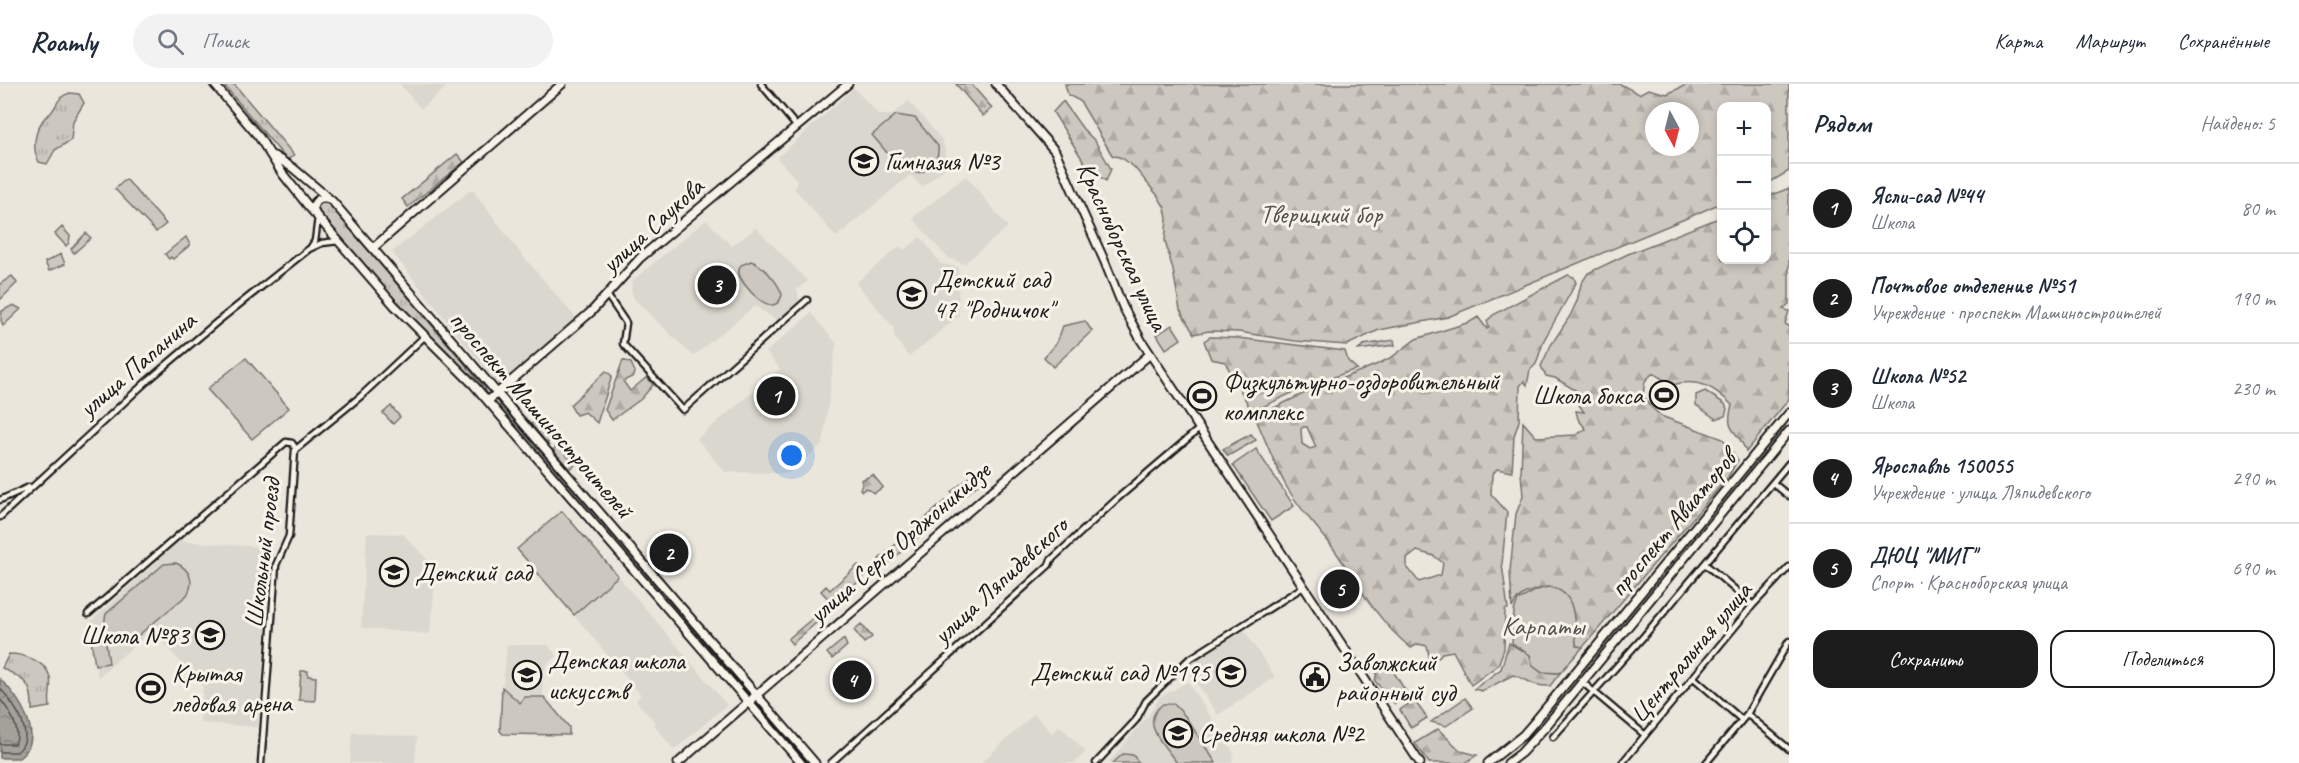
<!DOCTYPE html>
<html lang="ru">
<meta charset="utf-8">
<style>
:root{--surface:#fff;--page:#f2f2f3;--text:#1f2937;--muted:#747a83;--line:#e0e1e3;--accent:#1c1c1c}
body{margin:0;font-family:Caveat,sans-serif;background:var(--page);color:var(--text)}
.controls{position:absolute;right:18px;top:18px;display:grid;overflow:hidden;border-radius:12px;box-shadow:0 3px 9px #0003}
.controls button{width:54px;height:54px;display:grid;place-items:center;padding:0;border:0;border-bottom:2px solid var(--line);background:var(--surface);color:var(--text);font:30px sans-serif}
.compass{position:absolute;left:1645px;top:18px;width:54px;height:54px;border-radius:50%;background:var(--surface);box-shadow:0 3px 9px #0003;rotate:173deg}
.you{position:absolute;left:792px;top:372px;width:21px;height:21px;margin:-15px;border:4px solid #fff;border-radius:50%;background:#1a73e8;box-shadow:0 0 0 9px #1a73e833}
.badge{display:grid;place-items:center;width:39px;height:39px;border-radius:50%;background:var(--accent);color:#fff;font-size:20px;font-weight:700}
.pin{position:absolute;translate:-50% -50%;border:3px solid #fff;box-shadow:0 2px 6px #0006}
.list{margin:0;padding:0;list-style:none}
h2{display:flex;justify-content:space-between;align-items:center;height:78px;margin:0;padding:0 24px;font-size:26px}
h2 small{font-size:20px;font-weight:400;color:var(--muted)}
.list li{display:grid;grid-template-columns:39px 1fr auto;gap:18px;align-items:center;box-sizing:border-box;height:90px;padding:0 24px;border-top:2px solid var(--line)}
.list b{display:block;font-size:22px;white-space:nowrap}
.list p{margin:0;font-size:20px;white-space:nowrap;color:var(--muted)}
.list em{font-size:20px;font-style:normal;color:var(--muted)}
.actions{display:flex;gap:12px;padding:18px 24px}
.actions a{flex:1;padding:14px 0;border:2px solid var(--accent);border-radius:18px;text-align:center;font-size:21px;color:var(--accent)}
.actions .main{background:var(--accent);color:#fff}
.icon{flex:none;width:33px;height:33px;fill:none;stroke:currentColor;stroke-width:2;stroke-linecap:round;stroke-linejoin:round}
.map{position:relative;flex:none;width:1789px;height:679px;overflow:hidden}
header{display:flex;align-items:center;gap:36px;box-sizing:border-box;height:84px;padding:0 30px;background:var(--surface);border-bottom:2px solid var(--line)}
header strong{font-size:28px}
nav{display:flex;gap:33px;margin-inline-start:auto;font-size:21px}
.search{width:420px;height:54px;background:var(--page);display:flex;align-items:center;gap:15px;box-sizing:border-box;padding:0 21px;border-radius:33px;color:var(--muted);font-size:22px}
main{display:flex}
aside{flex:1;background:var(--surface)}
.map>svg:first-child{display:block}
.built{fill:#dad7ce}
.grass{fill:url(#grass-tufts);stroke:#74726e;stroke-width:1.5}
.forest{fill:url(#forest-firs);stroke:#74726e;stroke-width:1.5;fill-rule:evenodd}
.park{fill:#ccc8c0;stroke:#74726e;stroke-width:1.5}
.water{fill:url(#water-ripples);stroke:#6d6c68;stroke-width:1.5}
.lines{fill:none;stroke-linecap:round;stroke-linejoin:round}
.shore{stroke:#52514e;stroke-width:1.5}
.street-casing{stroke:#1c1c1c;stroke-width:9}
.secondary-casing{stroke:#1c1c1c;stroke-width:11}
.street{stroke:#f7f3e8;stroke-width:4.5}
.secondary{stroke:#f7f3e8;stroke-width:7}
.labels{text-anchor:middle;stroke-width:6;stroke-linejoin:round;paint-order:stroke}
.poi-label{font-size:26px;fill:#1c1c1c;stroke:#f7f3e8;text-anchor:start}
.park-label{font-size:26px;fill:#51504d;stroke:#f7f3e8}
.street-label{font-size:26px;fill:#1c1c1c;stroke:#f7f3e8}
</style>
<header>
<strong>Roamly</strong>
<div class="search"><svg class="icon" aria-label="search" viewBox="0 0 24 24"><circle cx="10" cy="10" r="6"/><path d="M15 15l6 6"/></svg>Поиск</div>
<nav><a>Карта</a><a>Маршрут</a><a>Сохранённые</a></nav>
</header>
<main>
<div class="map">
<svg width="1789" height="679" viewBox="0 0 1789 679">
<defs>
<pattern id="grass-tufts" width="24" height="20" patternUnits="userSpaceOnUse" patternTransform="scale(1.5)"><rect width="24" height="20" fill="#ccc8c0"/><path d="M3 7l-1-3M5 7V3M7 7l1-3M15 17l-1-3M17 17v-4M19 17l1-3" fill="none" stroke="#afaba4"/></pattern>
<pattern id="forest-firs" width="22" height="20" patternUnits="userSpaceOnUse" patternTransform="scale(1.5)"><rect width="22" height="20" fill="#ccc8c0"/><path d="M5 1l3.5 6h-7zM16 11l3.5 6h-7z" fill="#afaba4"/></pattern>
<pattern id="water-ripples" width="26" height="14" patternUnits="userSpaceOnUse" patternTransform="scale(1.5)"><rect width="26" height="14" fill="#a3a19a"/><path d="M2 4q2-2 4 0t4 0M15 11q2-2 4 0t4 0" fill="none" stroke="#84827d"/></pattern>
</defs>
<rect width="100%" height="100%" fill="#eae6dc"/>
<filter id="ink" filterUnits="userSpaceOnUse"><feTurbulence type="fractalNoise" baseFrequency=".0167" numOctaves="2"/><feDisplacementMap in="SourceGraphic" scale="12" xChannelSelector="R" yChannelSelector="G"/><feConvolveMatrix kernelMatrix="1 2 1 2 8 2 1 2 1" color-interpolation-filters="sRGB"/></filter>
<g filter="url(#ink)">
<!-- built -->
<path class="built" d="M400,0H450L421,25Z
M854,4L879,31H892L909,17L942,56L949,81L922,103L910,91L836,153L795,105L797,96L777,74Z
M966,92L1008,143L964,180L947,173L912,134Z
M472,105L522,171L576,234L498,301L392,168Z
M706,136L732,162L756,144L808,197L797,205L800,219L778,237L755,222L693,272L635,216L631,207L632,197Z
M921,153L941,180L958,183L959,232L909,273L894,253V244L856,199L900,162L904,166Z
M811,229L836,259L823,360L789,389L725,388L697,355L780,285L766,268Z
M367,449L403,450L436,485L430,550L361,544Z
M179,457L272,464L258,643L200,639L203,603L152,546L98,593L87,541Z
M618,492L727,621L674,666L654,641L656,639L636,617L641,611L574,531Z
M1243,545L1275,593L1218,631L1186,583Z
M507,561H548L557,572L547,580L542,590L543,612H523L519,617L505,605L503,602Z
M1188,598L1234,669L1232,679H1108L1148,632L1160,613Z
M1034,630L1052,649L1060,642L1086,668L1074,679H981Z
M352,648L417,653L415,679H350Z"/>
<!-- grass -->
<path class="grass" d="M223,0H234L294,71L287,76Z
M70,9L79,10L84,19L73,37L71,56L55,66L47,80L39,78C32,65 34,49 43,36C46,32 51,30 53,26C59,17 59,12 70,9Z
M323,118L330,121L486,305L484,307L456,276L397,218L320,129L317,123Z
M500,321L747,607L745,608L498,323Z
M536,336L553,355L547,359L531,340Z
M558,361L575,381L569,385L553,366Z
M9,570C23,570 46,577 50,593C52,603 48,613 50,623L32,626C33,599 25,596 2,584Z
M760,622L810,679H807L758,624Z"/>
<!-- forest -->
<path class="forest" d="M956,0H971L992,24L983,32Z
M1065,0H1620L1639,10L1648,5L1667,10L1688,0H1789V87L1767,100L1766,22H1722L1721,119L1687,134L1448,233L1379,246L1347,261L1295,257L1239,248L1209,247L1194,250L1180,226L1173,186L1165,157L1167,135L1165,124L1158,112L1134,83L1122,74L1112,71L1080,17L1068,11ZM1654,27H1690V63H1654Z
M1063,17L1083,45L1095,57L1111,85L1106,97L1089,86L1053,28Z
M457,70L464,78L408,123L402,115Z
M1789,104V220L1783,225L1789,227L1785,240L1789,242V315L1746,368C1738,343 1724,351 1732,321C1713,302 1699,294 1672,301L1653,289L1645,297L1643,311L1650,322L1661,332L1723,355L1738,376L1728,393L1583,563L1576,562L1574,536L1548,503C1531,507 1520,507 1512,524L1510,487L1516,430L1523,412L1521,389L1523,338L1536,353L1576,351L1586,345L1578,335L1576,327L1584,328L1579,321L1580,309L1555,294L1546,292L1541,282L1551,261L1570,232L1577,217L1581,200L1588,189L1628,170L1721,133L1722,176H1766L1767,113Z
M1568,191L1574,193L1576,199L1544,256L1536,280L1530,286L1527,301L1524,297L1520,302L1519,337L1514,352L1512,388L1497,385L1492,391L1491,410L1507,428L1502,480L1508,525L1505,526L1504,565L1498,581L1471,601L1453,567L1442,569L1436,576L1430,577L1427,562L1418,560L1411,564C1379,538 1360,505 1338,471C1322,447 1299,426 1285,400C1274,379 1265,355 1255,333L1305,309L1378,280L1392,273L1416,255L1470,238L1478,233L1487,245L1489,243L1487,237L1493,231ZM1303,343H1307L1316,363L1310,365L1302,360L1301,345ZM1417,467L1434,472L1443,479L1441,491L1419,498L1407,483V475Z
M1210,253L1238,254L1345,267L1348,277L1357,285L1302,304L1252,328L1225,278L1211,275L1204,257Z
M1394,256L1395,261L1358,266L1363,261Z
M623,276L631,279L635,288L634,292L623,297L630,307L647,293L653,301L641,315L612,336L605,326Z
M606,287L612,292L597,339L585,328L576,331L570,321Z
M1251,350L1256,356L1228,372L1223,365Z
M983,383L989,392L957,417L951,408Z
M873,391L883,403L874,409L866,404L862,407L860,405L862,400L861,396Z
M945,417L951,424L885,482L879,475Z
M858,481L866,491L833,520L821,507L826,502L830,506Z
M820,528L824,532L792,560L788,555Z
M861,540L872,553L864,559L854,546Z
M844,555L847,562L832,575L827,569Z
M1509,559L1530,571L1533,582L1541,588L1560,589L1550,602C1533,603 1528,595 1513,591L1482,607L1474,605L1501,585Z
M1390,582L1408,611L1395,620L1375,597L1377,588Z
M1465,614L1473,624L1446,642L1431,638Z
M1414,616L1427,634L1411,644L1400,626Z
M1438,645L1461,667L1477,671L1465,679H1429L1415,659Z"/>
<!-- park -->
<path class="park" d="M896,31L915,34L938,62C939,71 937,77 930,83C908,103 886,66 872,51Z
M126,95L166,140L156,148L115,105Z
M62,143L70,152L69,159L66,162L55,150Z
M86,149L91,154L74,169L71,165Z
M186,153L190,161L173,175L171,173L169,175L165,170Z
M61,170L65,180L49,187L45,178Z
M751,177C763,181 779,199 782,211C774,239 741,200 739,190C738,186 739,185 741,181Z
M12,192L17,199L0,216V200Z
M13,221L21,225L3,242L1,236L2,227Z
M1085,237L1092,247L1053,283L1044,273L1057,258L1063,242Z
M1172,241L1181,255L1166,265L1157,251Z
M246,274L289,324L252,355L207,305Z
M1705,307L1725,320L1727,325L1725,332L1716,335L1696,321V311Z
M391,322L400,333L393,340L383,329Z
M1256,365L1294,422L1271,437L1233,381Z
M562,427L618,492L574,531L517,465Z
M176,479C190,485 195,498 187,511L129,559C111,561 101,547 106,530L164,480Z
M1548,503C1578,506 1574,539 1576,562L1583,563L1560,589L1541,588L1533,582L1530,571L1512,559L1514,527L1518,516L1537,506Z
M105,553L109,579L95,581L91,556Z
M301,587H308V592L316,593L315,617L299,616Z
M502,603L520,619L525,613H544L569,643V651L503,650L500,647Z
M1163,620H1174L1185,632L1216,679H1177C1164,661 1138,638 1163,620Z
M1123,670L1133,671L1139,679H1113Z"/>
<!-- water -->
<path class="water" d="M0,595C19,613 47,654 19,674H0Z"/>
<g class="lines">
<!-- shore -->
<path class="shore" d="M0,604C12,618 38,651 17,668H0
M0,615C9,626 22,646 15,660H0"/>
<!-- street casing -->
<g class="street-casing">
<path id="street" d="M761,0L797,43
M311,163L315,157L318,134
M607,211L626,239L623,260L683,326L807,216
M1773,399L1789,412
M0,416L29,403
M0,433L145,299L217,238L309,165L322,159L338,157
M1705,480L1753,521
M88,530L286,358L292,359L296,365
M1694,594L1742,636
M1582,598L1645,651
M1747,630L1789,665
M1553,653L1644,552L1789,379
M261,679L276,481L289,452L295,366L361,312L425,252
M831,679L1049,481L1051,476L1118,414L1199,345
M1096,679L1136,636L1146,617L1188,576L1303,503
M1622,679L1753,521L1789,483
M1706,679L1747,630L1789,557"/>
</g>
<!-- secondary casing -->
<g class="secondary-casing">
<path id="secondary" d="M214,0L259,53L282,89L309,123L394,221L473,300L801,679
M996,0L1055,67L1104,176L1123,223L1141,256L1420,679
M274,72L293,84L333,118L815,679
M315,129L313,123C315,116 321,112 329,115
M373,164L562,0
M488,317L592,227L640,174L848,0
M678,679L1150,270
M1488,679L1523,651L1536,636L1789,329
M1508,679L1521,669L1546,642L1789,347"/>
</g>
<!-- street -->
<use href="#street" class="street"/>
<!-- secondary -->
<use href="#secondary" class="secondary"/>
</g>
</g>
<!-- icons -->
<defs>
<g id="school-ring" transform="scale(1.5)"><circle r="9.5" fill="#f7f3e8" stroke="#1c1c1c" stroke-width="1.5"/><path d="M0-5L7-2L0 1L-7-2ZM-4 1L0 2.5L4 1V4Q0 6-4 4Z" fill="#1c1c1c"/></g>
<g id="stadium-ring" transform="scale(1.5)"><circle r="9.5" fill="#f7f3e8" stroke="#1c1c1c" stroke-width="1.5"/><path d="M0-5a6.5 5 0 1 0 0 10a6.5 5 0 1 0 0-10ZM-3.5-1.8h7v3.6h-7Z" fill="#1c1c1c"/></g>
<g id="civic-ring" transform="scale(1.5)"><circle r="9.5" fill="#f7f3e8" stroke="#1c1c1c" stroke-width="1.5"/><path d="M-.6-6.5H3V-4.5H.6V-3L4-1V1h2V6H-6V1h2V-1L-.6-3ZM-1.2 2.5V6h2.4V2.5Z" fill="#1c1c1c"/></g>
</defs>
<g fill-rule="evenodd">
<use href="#school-ring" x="864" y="77"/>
<use href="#school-ring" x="912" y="210"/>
<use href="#stadium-ring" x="1664" y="311"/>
<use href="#stadium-ring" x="1202" y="312"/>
<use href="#school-ring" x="394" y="488"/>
<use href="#school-ring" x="210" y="551"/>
<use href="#school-ring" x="1231" y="588"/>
<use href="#school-ring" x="527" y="591"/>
<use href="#civic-ring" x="1315" y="593"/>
<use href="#stadium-ring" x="151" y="604"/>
<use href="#school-ring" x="1178" y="649"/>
</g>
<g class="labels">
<!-- poi labels -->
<g class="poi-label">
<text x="885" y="86">Гимназия №3</text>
<text x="933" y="204">Детский сад<tspan x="933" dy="30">47 "Родничок"</tspan></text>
<text x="1223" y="306">Физкультурно-оздоровительный<tspan x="1223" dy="30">комплекс</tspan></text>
<text x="1643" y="320" text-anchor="end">Школа бокса</text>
<text x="415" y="497">Детский сад</text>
<text x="189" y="560" text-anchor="end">Школа №83</text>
<text x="548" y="585">Детская школа<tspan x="548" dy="30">искусств</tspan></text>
<text x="1336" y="587">Заволжский<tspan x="1336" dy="30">районный суд</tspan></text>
<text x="1210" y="597" text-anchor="end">Детский сад №195</text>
<text x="172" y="598">Крытая<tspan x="172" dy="30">ледовая арена</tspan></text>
<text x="1199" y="658">Средняя школа №2</text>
</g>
<!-- park labels -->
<g class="park-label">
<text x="1321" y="139">Тверицкий бор</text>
<text x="1543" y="551">Карпаты</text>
</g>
<!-- street labels -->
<g class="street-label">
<text transform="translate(652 141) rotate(-42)" y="9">улица Саукова</text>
<text transform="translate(1123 162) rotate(65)" y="9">Красноборская улица</text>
<text transform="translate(137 280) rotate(-41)" y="9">улица Папанина</text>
<text transform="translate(542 330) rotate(49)" y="9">проспект Машиностроителей</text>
<text transform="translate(1672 439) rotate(-50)" y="9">проспект Авиаторов</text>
<text transform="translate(899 458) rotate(-41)" y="9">улица Серго Орджоникидзе</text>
<text transform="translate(262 469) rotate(-83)" y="9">Школьный проезд</text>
<text transform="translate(1000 496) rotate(-43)" y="9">улица Ляпидевского</text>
<text transform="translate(1690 568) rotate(-50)" y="9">Центральная улица</text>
</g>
</g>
</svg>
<div class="controls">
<button>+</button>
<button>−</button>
<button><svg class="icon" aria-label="locate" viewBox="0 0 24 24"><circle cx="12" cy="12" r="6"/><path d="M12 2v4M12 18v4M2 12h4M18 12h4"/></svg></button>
</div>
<svg class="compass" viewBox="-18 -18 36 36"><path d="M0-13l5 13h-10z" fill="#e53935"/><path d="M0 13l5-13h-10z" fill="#747a83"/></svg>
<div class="you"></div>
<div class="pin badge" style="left:776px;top:312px">1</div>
<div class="pin badge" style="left:669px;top:469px">2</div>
<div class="pin badge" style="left:717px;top:201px">3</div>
<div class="pin badge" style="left:852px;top:596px">4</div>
<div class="pin badge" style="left:1340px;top:505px">5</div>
</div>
<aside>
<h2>Рядом<small>Найдено: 5</small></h2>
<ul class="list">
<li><span class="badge">1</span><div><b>Ясли-сад №44</b><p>Школа</p></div><em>80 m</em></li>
<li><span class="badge">2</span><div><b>Почтовое отделение №51</b><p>Учреждение · проспект Машиностроителей</p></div><em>190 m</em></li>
<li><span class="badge">3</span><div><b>Школа №52</b><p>Школа</p></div><em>230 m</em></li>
<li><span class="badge">4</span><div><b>Ярославль 150055</b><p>Учреждение · улица Ляпидевского</p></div><em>290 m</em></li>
<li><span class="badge">5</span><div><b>ДЮЦ &quot;МИГ&quot;</b><p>Спорт · Красноборская улица</p></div><em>690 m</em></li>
</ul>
<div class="actions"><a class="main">Сохранить</a><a>Поделиться</a></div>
</aside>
</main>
